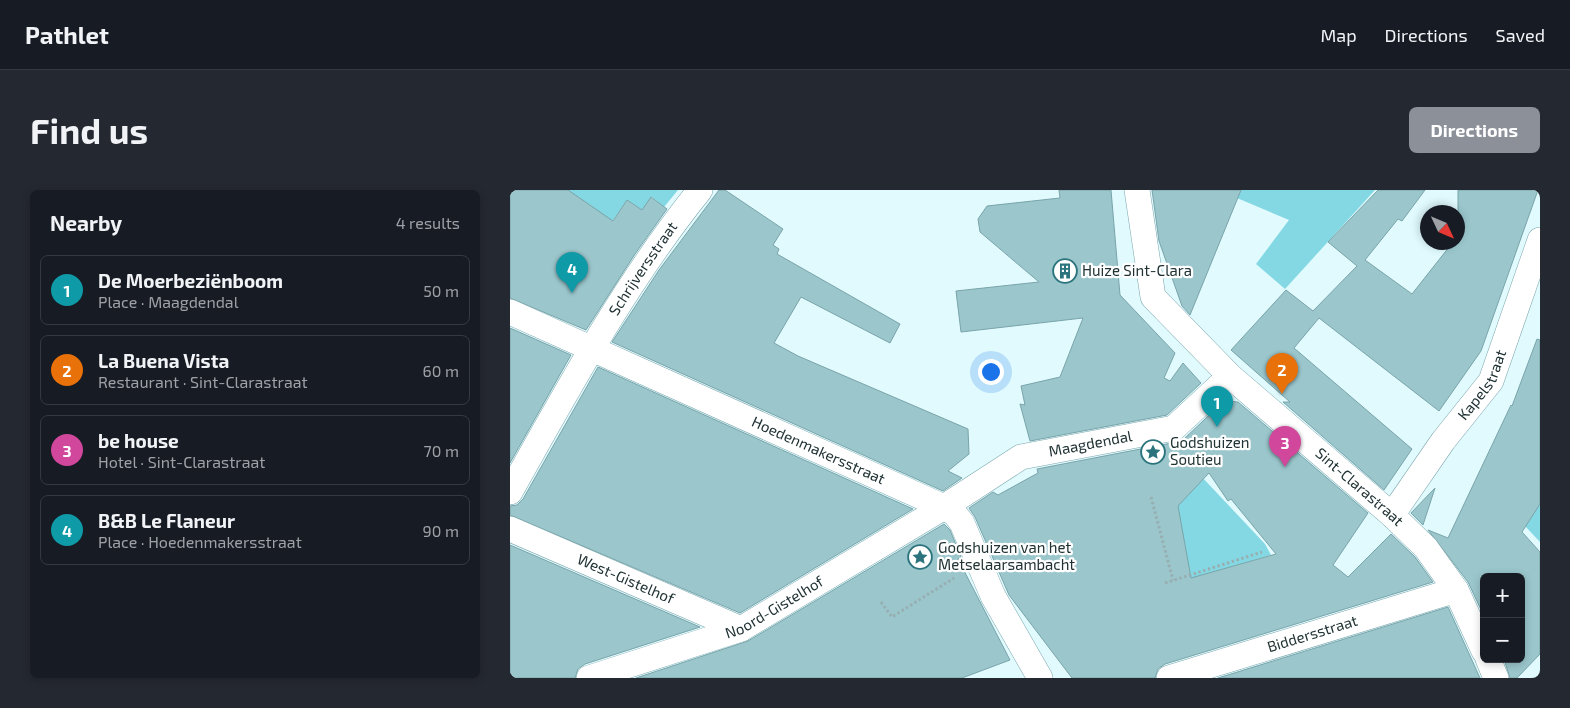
<!DOCTYPE html>
<meta charset="utf-8">
<style>
:root{--surface:#171b24;--page:#242831;--text:#f1f3f6;--muted:#9ea1a6;--line:#363941;--accent:#8c9099}
body{margin:0;font-family:"Exo 2",sans-serif;background:var(--page);color:var(--text)}
.controls{position:absolute;right:15px;bottom:15px;display:grid;overflow:hidden;border-radius:8px;box-shadow:0 2px 8px #0003}
.controls button{width:45px;height:45px;display:grid;place-items:center;padding:0;border:0;border-bottom:1px solid var(--line);background:var(--surface);color:var(--text);font:25px sans-serif}
.compass{position:absolute;left:910px;top:15px;width:45px;height:45px;border-radius:50%;background:var(--surface);box-shadow:0 2px 8px #0003;rotate:134deg}
.you{position:absolute;left:480px;top:181px;width:18px;height:18px;margin:-12px;border:4px solid #fff;border-radius:50%;background:#1a73e8;box-shadow:0 0 0 8px #1a73e833}
.badge{display:grid;place-items:center;width:32px;height:32px;border-radius:50%;background:var(--accent);color:#fff;font-size:16px;font-weight:700}
.pin{position:absolute;translate:-50% -41px;filter:drop-shadow(0 1px 2px #0008)}
.pin::after{content:'';position:absolute;top:26px;width:18px;height:15px;background:inherit;clip-path:polygon(0 0,100% 0,50% 100%)}
.list{margin:0;padding:0;list-style:none}
h2{display:flex;justify-content:space-between;align-items:center;height:65px;margin:0;padding:0 20px;font-size:21px}
h2 small{font-size:16px;font-weight:400;color:var(--muted)}
.list li{display:grid;grid-template-columns:32px 1fr auto;gap:15px;align-items:center;box-sizing:border-box;height:70px;margin:0 10px 10px;padding:0 10px;border:1px solid var(--line);border-radius:8px}
.list b{display:block;font-size:19px;white-space:nowrap}
.list p{margin:0;font-size:16px;white-space:nowrap;color:var(--muted)}
.list em{font-size:16px;font-style:normal;color:var(--muted)}
.map{position:relative;flex:none;width:1030px;height:488px;overflow:hidden;border-radius:8px}
header{display:flex;align-items:center;gap:30px;box-sizing:border-box;height:70px;padding:0 25px;background:var(--surface);border-bottom:1px solid var(--line)}
header strong{font-size:24px}
nav{display:flex;gap:28px;margin-inline-start:auto;font-size:18px}
.intro{display:flex;align-items:center;justify-content:space-between;box-sizing:border-box;height:120px;padding:0 30px}
h1{margin:0;font-size:35px}
.button{padding:12px 22px;border-radius:8px;background:var(--accent);color:#fff;font-size:18px;font-weight:700}
main{display:flex;gap:30px;padding:0 30px}
aside{flex:1;background:var(--surface);border-radius:8px;box-shadow:0 2px 8px #0003}
.map>svg:first-child{display:block}
.green{fill:#83d8e3}
.building{fill:#9ac6cc;stroke:#79a4a9;fill-rule:evenodd}
.lines{fill:none;stroke-linecap:round;stroke-linejoin:round}
.minor-casing{stroke:#7ca7ad;stroke-width:26}
.path{stroke:#98afb2;stroke-width:3;stroke-dasharray:2.5 2.5;stroke-linecap:butt}
.minor{stroke:#fff;stroke-width:25}
.labels{text-anchor:middle;stroke-width:4.5;stroke-linejoin:round;paint-order:stroke}
.street-label{font-size:15px;fill:#203234;stroke:#fff}
.poi-label{font-size:15px;fill:#203234;stroke:#fff;text-anchor:start}
</style>
<header>
<strong>Pathlet</strong>
<nav><a>Map</a><a>Directions</a><a>Saved</a></nav>
</header>
<div class="intro"><h1>Find us</h1><a class="button">Directions</a></div>
<main>
<aside>
<h2>Nearby<small>4 results</small></h2>
<ul class="list">
<li><span class="badge" style="background:#0f9aa8">1</span><div><b>De Moerbeziënboom</b><p>Place · Maagdendal</p></div><em>50 m</em></li>
<li><span class="badge" style="background:#e8710a">2</span><div><b>La Buena Vista</b><p>Restaurant · Sint-Clarastraat</p></div><em>60 m</em></li>
<li><span class="badge" style="background:#d1479c">3</span><div><b>be house</b><p>Hotel · Sint-Clarastraat</p></div><em>70 m</em></li>
<li><span class="badge" style="background:#0f9aa8">4</span><div><b>B&amp;B Le Flaneur</b><p>Place · Hoedenmakersstraat</p></div><em>90 m</em></li>
</ul>
</aside>
<div class="map">
<svg width="1030" height="488" viewBox="0 0 1030 488">
<rect width="100%" height="100%" fill="#e0fafe"/>
<!-- green -->
<path class="green" d="M58,0H168L154,17L142,7L132,20L117,10L101,33Z
M731,0H865L775,99L746,74L779,30L727,8Z
M674,268L755,354L761,365L653,397Z
M1030,308V352L1015,336Z"/>
<!-- building -->
<path class="building" d="M0,0H58L103,31L117,10L132,20L141,7L157,19L125,64L76,140L0,108Z
M209,0H215L273,39L263,55L269,59L267,64L390,134L380,153L291,107L264,153L288,166L458,239L459,264L438,281L452,288L433,301L102,152L149,80Z
M549,0H601L610,105L665,163L654,188L660,191L673,173L691,193L657,225L520,251L510,214L515,215L511,196L550,187L573,128L451,142L446,101L529,92L470,42L468,29L477,16L550,8Z
M642,0H731L680,125L672,116L649,51Z
M868,0H915L892,31L888,29L855,70L902,104L943,52H948V0H1028L971,161L929,221L809,128L784,158L902,259L874,300L773,212H780L721,160L776,100L803,121L847,76L818,52Z
M0,138L61,165L0,273Z
M1027,149L1030,150V314L1012,342L1030,362V464L1007,488H1000L994,469H1011V387H974V426L958,392L918,340L938,348L1001,215L1002,216Z
M88,177L403,319L230,423L0,325V316L7,315L13,309Z
M714,211L728,212L858,323L823,375L838,387L881,344L905,367L923,392L655,474L648,479L645,488H562L499,405L465,327L459,318L483,302L488,305L528,283L527,279L667,252L674,249ZM699,283L718,311L721,309L766,364L681,388L668,316Z
M925,298L913,335L901,323Z
M434,334L440,340L451,367L448,369L500,470L452,488H126L238,451Z
M0,355L190,437L75,474L68,479L65,488H0Z
M938,417L970,488H708Z"/>
<g class="lines">
<!-- minor casing -->
<g class="minor-casing">
<g id="minor">
<path id="s1" d="M627,0L643,107L720,186L882,325L916,358L946,400L974,461"/>
<path id="s2" d="M0,122L434,317L445,324L452,333L483,406L530,488"/>
<path id="s3" d="M0,302C58,199 115,93 190,0"/>
<path id="s4" d="M882,325L933,251L981,191L1030,50"/>
<path id="s5" d="M0,339L231,439"/>
<path d="M978,469L986,488"/>
<path id="s6" d="M79,488L231,439L434,317L511,267L664,238L720,186"/>
<path id="s7" d="M659,488L946,400"/>
</g>
</g>
<!-- path -->
<path class="path" d="M641,307L663,390
M655,393L752,362
M371,412L382,427L444,388"/>
<!-- minor -->
<use href="#minor" class="minor"/>
</g>
<!-- icons -->
<defs>
<g id="building-ring" transform="scale(1.25)"><circle r="9.5" fill="#fff" stroke="#2b747d" stroke-width="1.5"/><path d="M-4-6H4V6H1V3H-1V6H-4ZM-2.5-4.3h1.7v1.8h-1.7ZM.8-4.3h1.7v1.8H.8ZM-2.5-1h1.7V.8h-1.7ZM.8-1h1.7V.8H.8Z" fill="#2b747d"/></g>
<g id="sight-ring" transform="scale(1.25)"><circle r="9.5" fill="#fff" stroke="#2b747d" stroke-width="1.5"/><path d="M0-6L1.8-2.2L6-1.7L2.9 1.2L3.7 5.4L0 3.3L-3.7 5.4L-2.9 1.2L-6-1.7L-1.8-2.2Z" fill="#2b747d"/></g>
</defs>
<g fill-rule="evenodd">
<use href="#building-ring" x="555" y="81"/>
<use href="#sight-ring" x="643" y="262"/>
<use href="#sight-ring" x="410" y="367"/>
</g>
<g class="labels">
<!-- street labels -->
<g class="street-label">
<text dy="5" stroke="none"><textPath href="#s3" startOffset="260">Schrijversstraat</textPath></text>
<text dy="5" stroke="none"><textPath href="#s4" startOffset="159">Kapelstraat</textPath></text>
<text dy="5" stroke="none"><textPath href="#s6" startOffset="559">Maagdendal</textPath></text>
<text dy="5" stroke="none"><textPath href="#s2" startOffset="338">Hoedenmakersstraat</textPath></text>
<text dy="5" stroke="none"><textPath href="#s1" startOffset="389">Sint-Clarastraat</textPath></text>
<text dy="5" stroke="none"><textPath href="#s5" startOffset="126">West-Gistelhof</textPath></text>
<text dy="5" stroke="none"><textPath href="#s6" startOffset="199">Noord-Gistelhof</textPath></text>
<text dy="5" stroke="none"><textPath href="#s7" startOffset="150">Biddersstraat</textPath></text>
</g>
<!-- poi labels -->
<g class="poi-label">
<text x="572" y="86">Huize Sint-Clara</text>
<text x="660" y="258">Godshuizen<tspan x="660" dy="17">Soutieu</tspan></text>
<text x="428" y="363">Godshuizen van het<tspan x="428" dy="17">Metselaarsambacht</tspan></text>
</g>
</g>
</svg>
<div class="controls">
<button>+</button>
<button>−</button>
</div>
<svg class="compass" viewBox="-18 -18 36 36"><path d="M0-13l5 13h-10z" fill="#e53935"/><path d="M0 13l5-13h-10z" fill="#9ea1a6"/></svg>
<div class="you"></div>
<div class="pin badge" style="left:707px;top:237px;background:#0f9aa8">1</div>
<div class="pin badge" style="left:772px;top:204px;background:#e8710a">2</div>
<div class="pin badge" style="left:775px;top:277px;background:#d1479c">3</div>
<div class="pin badge" style="left:62px;top:103px;background:#0f9aa8">4</div>
</div>
</main>
